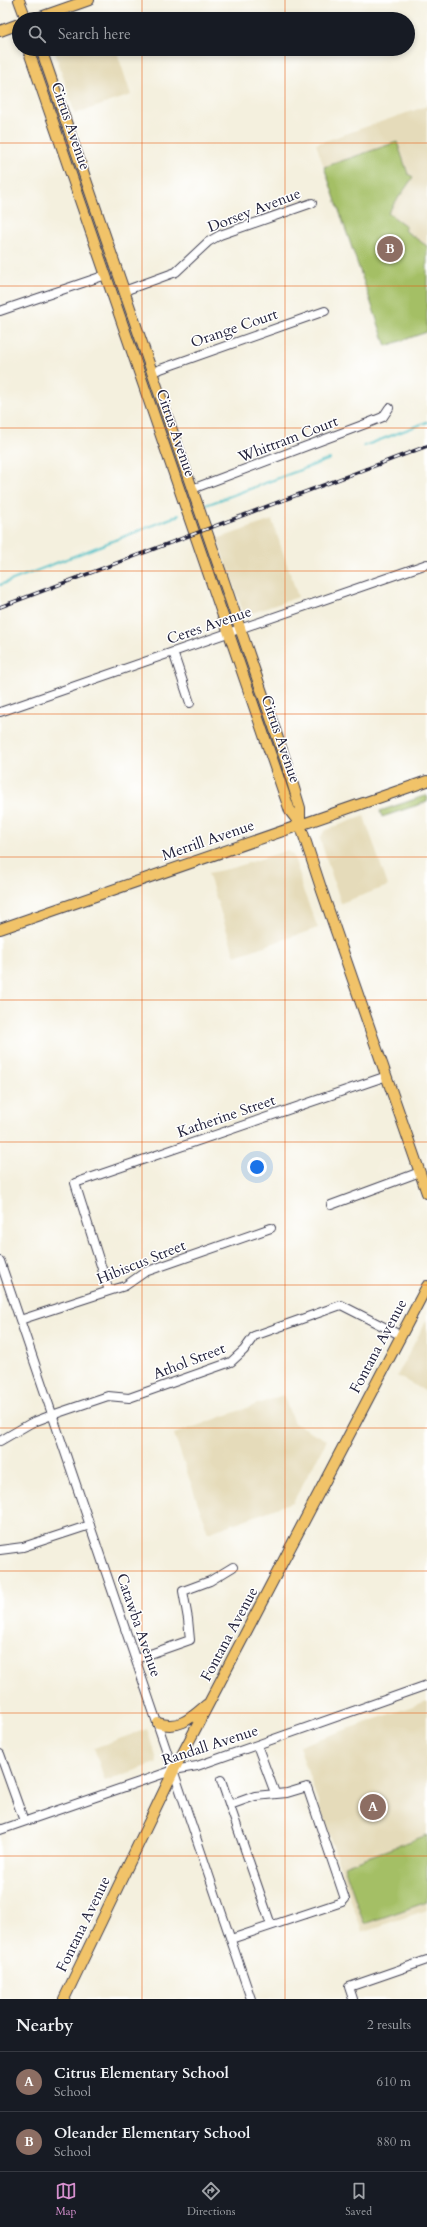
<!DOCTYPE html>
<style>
:root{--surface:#171b24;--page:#20242c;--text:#f1f3f6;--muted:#9ea1a6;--line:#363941;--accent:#d690ce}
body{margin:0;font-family:Cardo,serif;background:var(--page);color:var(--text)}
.you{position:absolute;left:257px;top:1167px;width:14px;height:14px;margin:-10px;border:3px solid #fff;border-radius:50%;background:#1a73e8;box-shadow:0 0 0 6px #1a73e833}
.badge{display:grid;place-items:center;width:26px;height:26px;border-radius:50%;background:var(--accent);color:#fff;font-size:13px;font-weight:700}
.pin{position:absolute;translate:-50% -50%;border:2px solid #fff;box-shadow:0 1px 4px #0006}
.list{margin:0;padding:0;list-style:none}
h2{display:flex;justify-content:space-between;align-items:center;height:52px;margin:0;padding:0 16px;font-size:17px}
h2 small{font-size:13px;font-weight:400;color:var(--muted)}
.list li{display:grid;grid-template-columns:26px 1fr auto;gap:12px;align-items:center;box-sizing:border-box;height:60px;padding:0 16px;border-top:1px solid var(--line)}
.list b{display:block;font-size:15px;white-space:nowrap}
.list p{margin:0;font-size:13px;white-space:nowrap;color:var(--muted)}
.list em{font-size:13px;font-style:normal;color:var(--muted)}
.icon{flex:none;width:22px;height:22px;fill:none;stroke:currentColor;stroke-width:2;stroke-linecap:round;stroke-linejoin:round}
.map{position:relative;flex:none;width:427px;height:1999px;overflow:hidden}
.search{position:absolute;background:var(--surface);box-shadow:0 2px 6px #0003;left:12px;right:12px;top:12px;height:44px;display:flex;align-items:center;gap:10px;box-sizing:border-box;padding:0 14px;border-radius:22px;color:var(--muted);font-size:15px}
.sheet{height:172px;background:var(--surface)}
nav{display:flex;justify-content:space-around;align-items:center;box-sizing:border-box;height:56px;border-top:1px solid var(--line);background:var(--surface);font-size:11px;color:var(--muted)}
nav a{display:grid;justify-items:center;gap:2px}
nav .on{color:var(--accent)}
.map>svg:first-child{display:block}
.built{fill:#e5dbba}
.green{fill:#a4bf65;stroke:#637050}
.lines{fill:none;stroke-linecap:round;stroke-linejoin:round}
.stream{stroke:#51bfc5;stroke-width:2}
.minor-casing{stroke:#424153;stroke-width:10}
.major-casing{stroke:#424153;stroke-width:12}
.minor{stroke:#fff;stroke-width:8}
.major{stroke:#f1c369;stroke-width:10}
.rail-casing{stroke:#22223b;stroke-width:3.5}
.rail{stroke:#fff;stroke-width:2;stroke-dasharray:6;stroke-linecap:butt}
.grid{fill:none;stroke:#e8590c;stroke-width:1;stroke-opacity:0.55}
.labels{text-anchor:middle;stroke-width:3;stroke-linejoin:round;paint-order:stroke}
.street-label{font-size:15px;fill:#22223b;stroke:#fff}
</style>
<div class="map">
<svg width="427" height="1999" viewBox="0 0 427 1999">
<rect width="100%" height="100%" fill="#fff"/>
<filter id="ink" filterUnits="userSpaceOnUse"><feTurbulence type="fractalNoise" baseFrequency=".025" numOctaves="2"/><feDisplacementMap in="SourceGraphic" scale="8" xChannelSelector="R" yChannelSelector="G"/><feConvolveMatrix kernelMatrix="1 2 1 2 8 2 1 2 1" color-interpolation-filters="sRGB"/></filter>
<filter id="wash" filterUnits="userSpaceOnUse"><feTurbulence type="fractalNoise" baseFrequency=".012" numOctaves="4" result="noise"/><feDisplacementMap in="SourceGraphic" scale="16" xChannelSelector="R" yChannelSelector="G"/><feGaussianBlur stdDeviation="0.9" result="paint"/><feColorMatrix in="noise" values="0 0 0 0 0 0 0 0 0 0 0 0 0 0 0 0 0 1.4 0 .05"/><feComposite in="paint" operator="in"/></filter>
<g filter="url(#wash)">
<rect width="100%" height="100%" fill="#f4f0de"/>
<!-- built -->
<path class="built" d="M54,49H116L131,95L75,114Z
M427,106V332L386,346L316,144Z
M272,520L298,597L252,613H246L242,610L217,539Z
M364,816L388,886L341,903L320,839L324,831Z
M288,850L293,855L300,875L301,885L318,928L235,956L208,873L233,868Z
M427,1319V1392L397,1376Z
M283,1395L294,1423L327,1440L293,1502L208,1533L174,1434Z
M427,1701V1910L362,1932L299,1746Z
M147,1729L157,1760L156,1763L105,1781L94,1748Z"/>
<!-- green -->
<path class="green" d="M397,142L408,174L413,177C405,190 396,200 388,213L406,226L404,230L427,246V332L386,346L324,167Z
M427,795V802L382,817L380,811Z
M427,1835V1902L364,1924L344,1866Z"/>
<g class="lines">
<!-- stream -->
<path class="stream" d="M364,446L427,422
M206,505L330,459
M0,585L179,515"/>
</g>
</g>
<g filter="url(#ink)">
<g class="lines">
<!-- minor casing -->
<g class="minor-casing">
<path id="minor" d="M124,291L176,272L208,242L220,235L312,203
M0,311L106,275
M152,372L325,311
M192,489L368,423L383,417L389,408
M173,652L190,703
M0,712L427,564
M331,1205L420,1172
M0,1261L251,1999
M109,1291L75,1183L387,1076
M20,1320L109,1291L125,1286L145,1272L271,1228
M0,1441L31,1423L52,1415L108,1396L129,1398L231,1362L244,1350L254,1336L341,1305L400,1335
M0,1550L23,1547L90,1525
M136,1659L190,1640L188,1619L183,1591L210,1581L233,1567
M257,1745L275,1793
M0,1754L24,1821
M221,1780L271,1925
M230,1805L255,1796L287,1793L307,1787L345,1899L342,1902L231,1939
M0,1830L174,1770L197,1766L427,1685
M353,1999L349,1987L427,1960"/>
</g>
<!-- major casing -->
<g class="major-casing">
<path id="major" d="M19,0L26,19
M35,19L89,0
M0,31L19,24
M28,49L290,811L300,824
M41,49L286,762L300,808V824L322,891L427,1193
M0,929L427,781
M158,1723C179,1730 191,1718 206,1705
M64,1999L174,1770L427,1286"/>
</g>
<!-- minor -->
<use href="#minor" class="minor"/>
<!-- major -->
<use href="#major" class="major"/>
<!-- rail casing -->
<g class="rail-casing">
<path id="rail" d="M0,607L427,446"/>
</g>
<!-- rail -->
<use href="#rail" class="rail"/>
</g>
</g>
<!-- grid -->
<path class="grid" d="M142,0V19M285,0V19M142,49V1999M285,49V1999M0,143H427M0,286H427M0,428H427M0,571H427M0,714H427M0,857H427M0,1000H427M0,1142H427M0,1285H427M0,1428H427M0,1571H427M0,1713H427M0,1856H427"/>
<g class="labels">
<!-- street labels -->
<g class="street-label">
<text transform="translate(71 126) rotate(71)" y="5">Citrus Avenue</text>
<text transform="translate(254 210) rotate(-21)" y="5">Dorsey Avenue</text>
<text transform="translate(234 328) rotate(-19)" y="5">Orange Court</text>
<text transform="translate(176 433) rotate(71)" y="5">Citrus Avenue</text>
<text transform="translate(288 439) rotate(-21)" y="5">Whittram Court</text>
<text transform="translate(209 625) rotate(-19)" y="5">Ceres Avenue</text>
<text transform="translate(281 739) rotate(71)" y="5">Citrus Avenue</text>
<text transform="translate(208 840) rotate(-19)" y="5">Merrill Avenue</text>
<text transform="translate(226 1116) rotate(-19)" y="5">Katherine Street</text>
<text transform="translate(141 1262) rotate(-22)" y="5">Hibiscus Street</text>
<text transform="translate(378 1346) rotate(-62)" y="5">Fontana Avenue</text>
<text transform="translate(189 1361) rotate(-21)" y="5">Athol Street</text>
<text transform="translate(139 1625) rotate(71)" y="5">Catawba Avenue</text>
<text transform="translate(229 1634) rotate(-62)" y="5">Fontana Avenue</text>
<text transform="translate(210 1745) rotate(-18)" y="5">Randall Avenue</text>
<text transform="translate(83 1924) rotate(-64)" y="5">Fontana Avenue</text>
</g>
</g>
</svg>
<div class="you"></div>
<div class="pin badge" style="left:373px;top:1807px;background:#8d6e63">A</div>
<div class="pin badge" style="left:390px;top:249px;background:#8d6e63">B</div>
<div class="search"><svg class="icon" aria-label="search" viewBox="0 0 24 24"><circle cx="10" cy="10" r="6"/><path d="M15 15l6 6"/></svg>Search here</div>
</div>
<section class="sheet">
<h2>Nearby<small>2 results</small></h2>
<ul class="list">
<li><span class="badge" style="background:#8d6e63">A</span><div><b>Citrus Elementary School</b><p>School</p></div><em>610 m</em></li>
<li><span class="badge" style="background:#8d6e63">B</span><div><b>Oleander Elementary School</b><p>School</p></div><em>880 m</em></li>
</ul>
</section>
<nav>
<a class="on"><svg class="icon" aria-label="map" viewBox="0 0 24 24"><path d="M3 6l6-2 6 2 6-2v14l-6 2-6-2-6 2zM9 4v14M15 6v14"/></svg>Map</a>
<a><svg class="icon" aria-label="directions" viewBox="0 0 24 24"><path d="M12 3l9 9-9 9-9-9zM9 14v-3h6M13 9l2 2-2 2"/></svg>Directions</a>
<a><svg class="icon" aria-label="saved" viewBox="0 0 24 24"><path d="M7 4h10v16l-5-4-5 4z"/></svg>Saved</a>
</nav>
